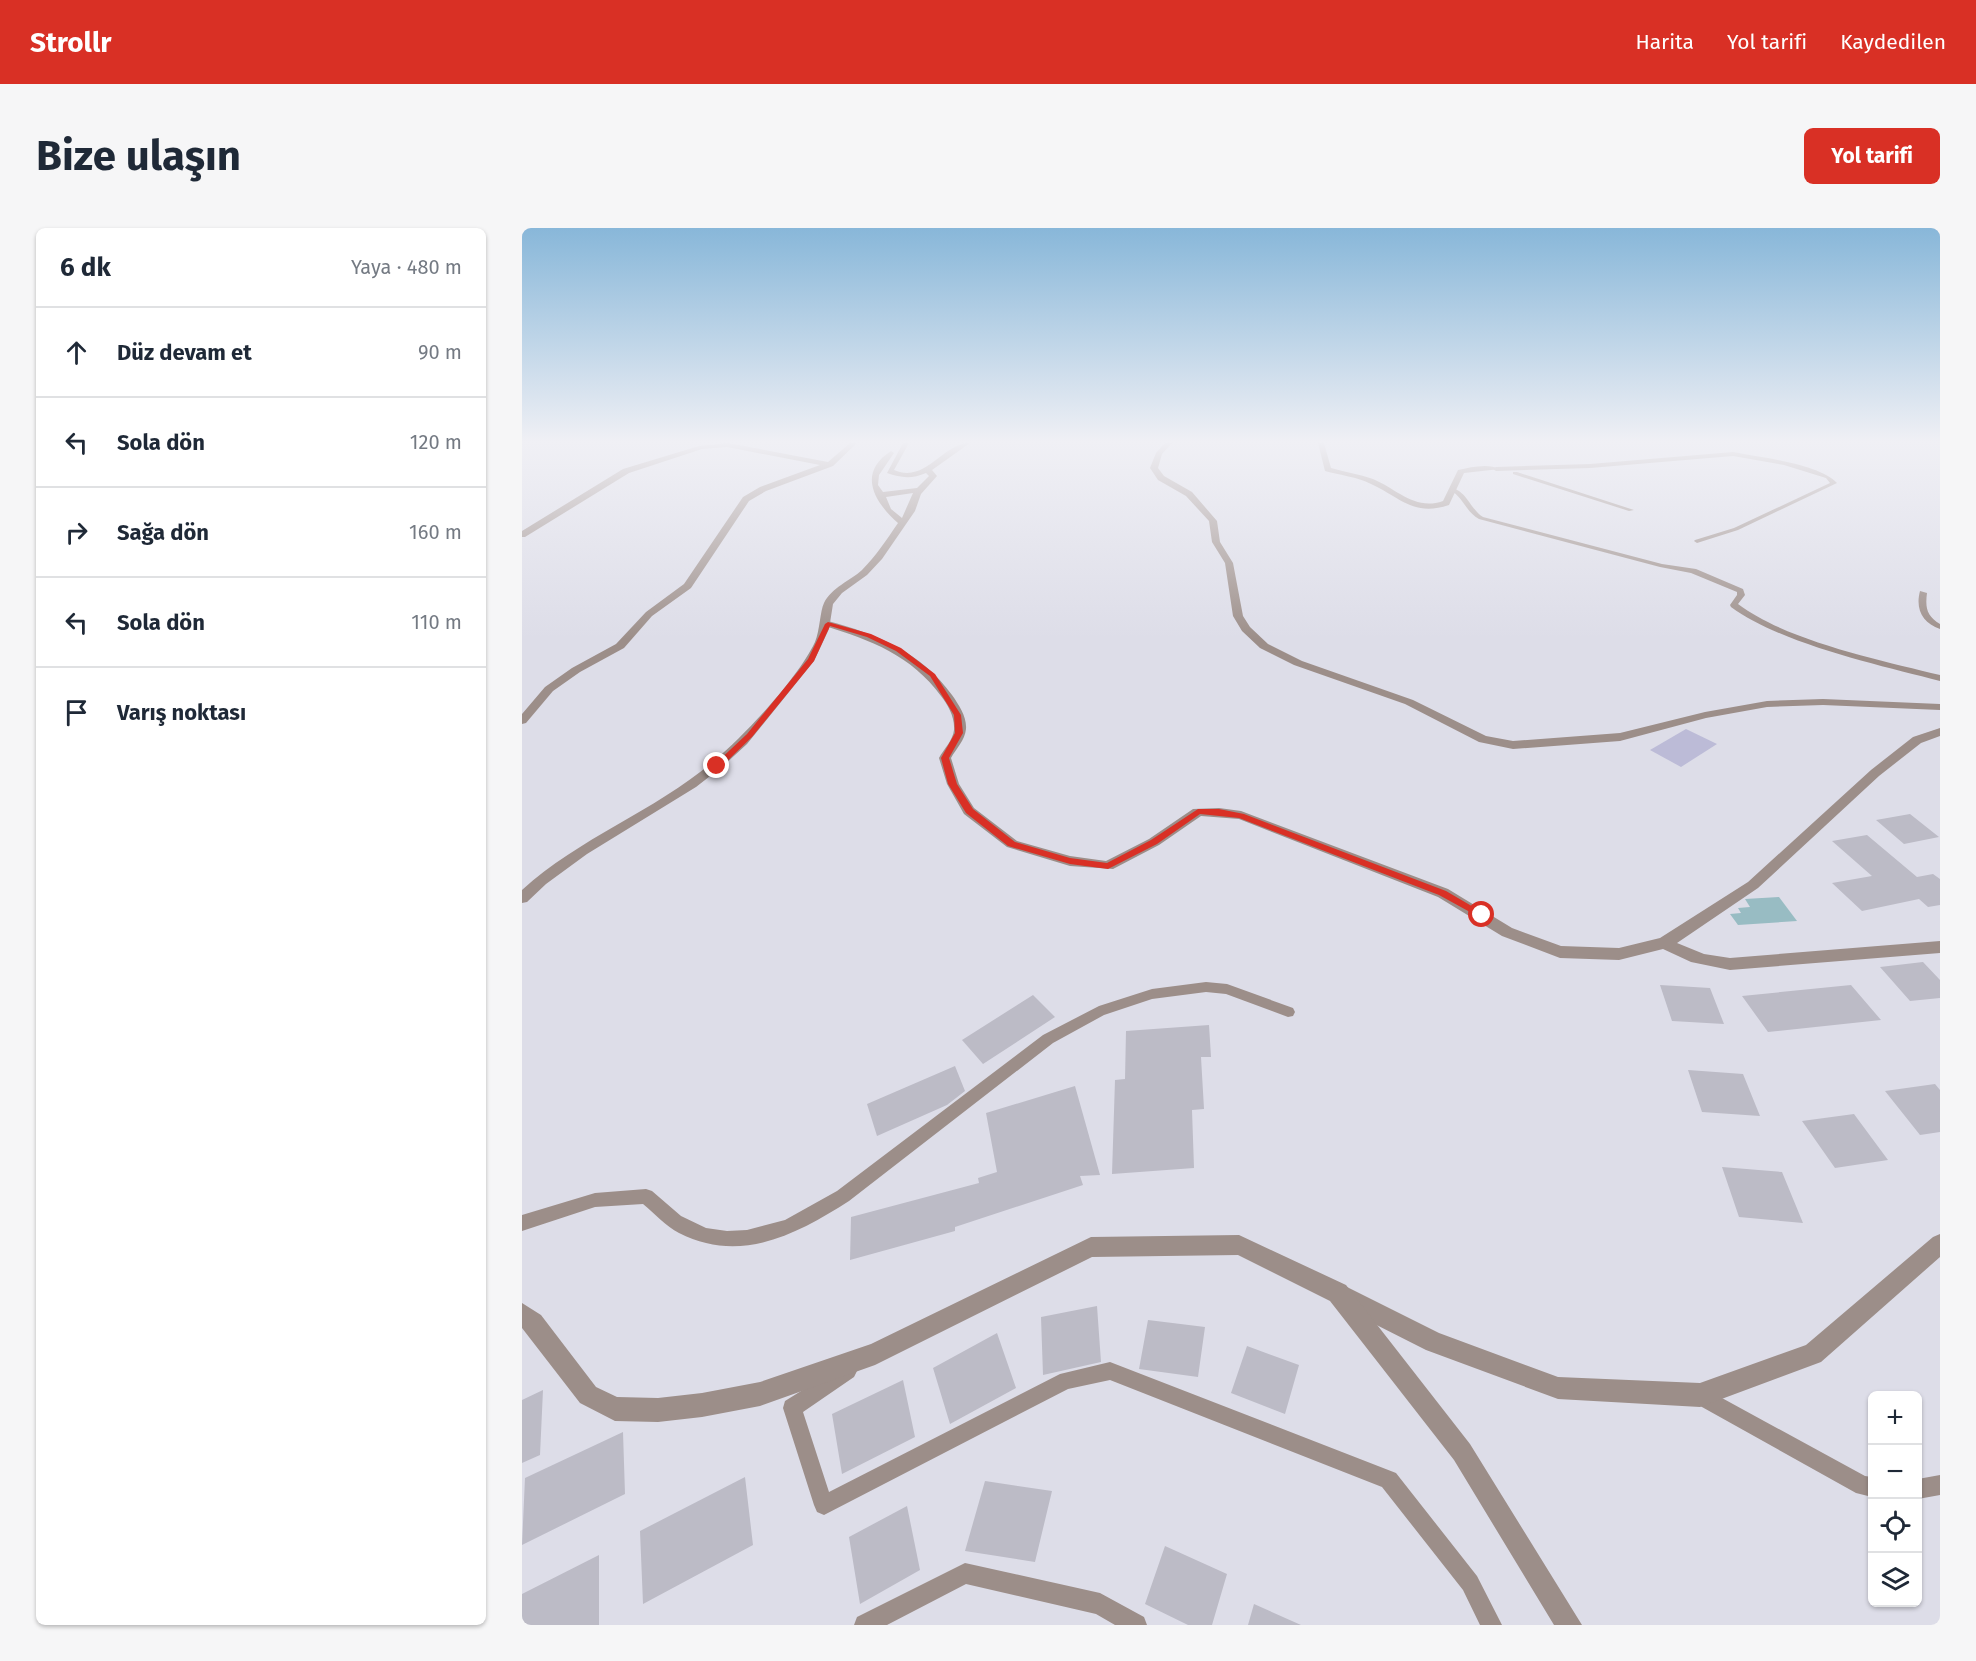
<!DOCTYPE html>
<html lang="tr">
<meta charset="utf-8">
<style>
:root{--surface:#fff;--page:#f6f6f7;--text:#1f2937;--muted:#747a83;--line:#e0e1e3;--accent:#d93025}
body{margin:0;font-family:"Fira Sans",sans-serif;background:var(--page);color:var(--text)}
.controls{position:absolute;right:18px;bottom:18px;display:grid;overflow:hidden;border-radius:9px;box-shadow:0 2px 4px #0004}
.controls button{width:54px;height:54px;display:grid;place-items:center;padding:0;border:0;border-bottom:2px solid var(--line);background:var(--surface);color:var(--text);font:30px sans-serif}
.stop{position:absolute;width:18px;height:18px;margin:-14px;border:4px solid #d93025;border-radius:50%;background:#fff}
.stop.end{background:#d93025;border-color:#fff;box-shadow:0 2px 6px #0008}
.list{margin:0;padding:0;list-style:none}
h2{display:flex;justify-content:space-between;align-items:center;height:78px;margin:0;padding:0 24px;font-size:26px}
h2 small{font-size:20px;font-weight:400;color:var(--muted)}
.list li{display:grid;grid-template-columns:39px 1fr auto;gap:18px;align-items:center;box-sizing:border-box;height:90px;padding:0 24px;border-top:2px solid var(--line)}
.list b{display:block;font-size:22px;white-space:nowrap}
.list em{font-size:20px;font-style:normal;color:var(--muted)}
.icon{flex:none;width:33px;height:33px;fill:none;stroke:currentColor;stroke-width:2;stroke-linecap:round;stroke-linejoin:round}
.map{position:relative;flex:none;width:1418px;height:1397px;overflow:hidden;border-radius:9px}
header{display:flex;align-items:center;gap:36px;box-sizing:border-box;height:84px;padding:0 30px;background:var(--accent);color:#fff}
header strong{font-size:28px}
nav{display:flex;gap:33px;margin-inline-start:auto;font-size:21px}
.intro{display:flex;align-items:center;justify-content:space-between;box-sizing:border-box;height:144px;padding:0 36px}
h1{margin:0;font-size:42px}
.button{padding:15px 27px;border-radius:9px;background:var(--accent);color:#fff;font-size:21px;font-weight:700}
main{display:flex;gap:36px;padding:0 36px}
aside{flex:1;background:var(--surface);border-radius:9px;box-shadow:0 2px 4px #0004}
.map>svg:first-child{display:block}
.green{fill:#bcbbd7}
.water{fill:#98bcc3}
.building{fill:#bcbbc6}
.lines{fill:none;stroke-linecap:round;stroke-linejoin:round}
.service{fill:#9c8e89;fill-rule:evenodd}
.minor{fill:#9c8e89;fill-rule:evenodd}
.tertiary{fill:#9c8e89;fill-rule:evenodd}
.route{fill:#d93025}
</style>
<header>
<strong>Strollr</strong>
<nav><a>Harita</a><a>Yol tarifi</a><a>Kaydedilen</a></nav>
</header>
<div class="intro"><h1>Bize ulaşın</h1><a class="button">Yol tarifi</a></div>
<main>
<aside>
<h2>6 dk<small>Yaya · 480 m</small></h2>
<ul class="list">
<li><svg class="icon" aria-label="ahead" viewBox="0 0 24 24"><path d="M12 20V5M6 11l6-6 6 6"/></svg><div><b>Düz devam et</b></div><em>90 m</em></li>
<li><svg class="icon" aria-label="left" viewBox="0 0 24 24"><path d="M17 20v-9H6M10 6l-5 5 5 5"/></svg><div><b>Sola dön</b></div><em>120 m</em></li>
<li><svg class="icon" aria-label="right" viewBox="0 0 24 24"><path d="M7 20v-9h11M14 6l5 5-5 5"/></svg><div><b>Sağa dön</b></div><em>160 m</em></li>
<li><svg class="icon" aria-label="left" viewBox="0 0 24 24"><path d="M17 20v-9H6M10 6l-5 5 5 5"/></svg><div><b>Sola dön</b></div><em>110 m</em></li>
<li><svg class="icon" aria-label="arrive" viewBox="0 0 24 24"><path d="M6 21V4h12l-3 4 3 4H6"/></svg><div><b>Varış noktası</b></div></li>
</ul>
</aside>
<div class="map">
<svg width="1418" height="1397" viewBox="0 0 1418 1397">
<rect width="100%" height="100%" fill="#dddde8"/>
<!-- green -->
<path class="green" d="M1164,501L1195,516L1159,539L1128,522Z"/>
<!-- water -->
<path class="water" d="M1257,669L1275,693L1216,697L1208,686L1219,685L1216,680L1228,679L1223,671Z"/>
<!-- building -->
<path class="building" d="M1388,586L1417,609L1382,616L1354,592Z
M1345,607L1395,649L1411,646L1418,651V677L1406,679L1397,671L1340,683L1310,655L1350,648L1310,613Z
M1401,734L1418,752V770L1388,773L1358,739Z
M1138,757L1188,760L1202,796L1150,793Z
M1329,757L1359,792L1246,804L1220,768Z
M511,767L533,789L461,836L440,812Z
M687,797L689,829H679L682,881L670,882L672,940L590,946L593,852L603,851L604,803Z
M433,838L443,863L425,877L355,908L345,876Z
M1166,842L1221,846L1238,888L1180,884Z
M1413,856L1418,862V904L1398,907L1363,863Z
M553,858L578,947L558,948L561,957L433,999V1003L328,1032L329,989L457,955L456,950L475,944L464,885Z
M1332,886L1366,932L1313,940L1280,893Z
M1200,939L1260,944L1281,995L1217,989Z
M575,1078L579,1134L521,1147L519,1089Z
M626,1092L683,1099L676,1149L617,1141Z
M475,1105L494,1160L428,1196L411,1140Z
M725,1118L777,1137L763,1186L709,1165Z
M381,1152L393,1209L320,1246L310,1186Z
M21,1162L18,1227L0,1235V1172Z
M101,1204L103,1266L0,1317L3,1250Z
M223,1249L231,1317L121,1376L118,1303Z
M463,1253L530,1263L513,1334L443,1323Z
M385,1278L398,1342L338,1376L327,1309Z
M643,1318L705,1346L690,1397H666L623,1376Z
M77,1327V1397H0V1366Z
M732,1376L779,1397H726Z"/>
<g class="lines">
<!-- service -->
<path class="service" d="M1211,224C1237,229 1298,236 1315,255L1216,302L1175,315L1172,313L1173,312L1212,300L1308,255L1304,250L1262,237L1211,228L1068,240L974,243L971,241L974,239L1068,236Z
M991,244H995L1112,282L1107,283L991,246Z
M928,260C944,261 948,281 961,289L1140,336L1174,341L1221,361L1223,367L1216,376C1265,413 1358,432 1418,447V453C1356,437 1260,416 1209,379L1208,377L1215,367V364L1169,345L1138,339L957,291C944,284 941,269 928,262Z
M1398,363L1405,365C1403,380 1405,388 1418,396V401C1401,395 1393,382 1398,363Z
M684,754L705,756L771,780L773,784L771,788L766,789L704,766L684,764L630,771L582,787L531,815L327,973C274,1007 218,1036 157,1005C144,998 133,986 121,976L73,979L0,1003V987L73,965L124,961L130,963L159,988L184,1000L205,1003L225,1002L263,992L315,963L521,807L577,778L630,761Z
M326,1134L332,1137L335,1143L332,1149L281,1184L307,1264L538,1146L588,1134L874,1245L955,1348L980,1397H958L941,1362L860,1259L588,1152L546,1161L302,1287L295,1284L292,1277L261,1180L263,1173Z
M1178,1158L1343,1248L1350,1249V1269L1334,1265L1171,1174L1169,1167L1171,1160Z
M1418,1247V1267L1396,1271V1251Z
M443,1335L578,1365L622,1389L625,1397H593L574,1386L444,1356L365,1397H332L335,1389Z"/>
<!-- minor -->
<path class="minor" d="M206,215L306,234L328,215H335L311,238L244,263L227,273L169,360L130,388L102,420L58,444L31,463L4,495L0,496V486L23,459L50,440L94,416L124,384L162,356L221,269L238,259L298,237L205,219L180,221L107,245L3,309H0V303L101,241L177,218Z
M643,215H650L640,226L636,240L642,248L670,264L695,293L698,314L711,335L721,388L728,399L746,416L780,433L891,472L964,508L991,513L1098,505L1183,484L1245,473L1301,471L1418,476V482L1301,477L1245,479L1184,490L1098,513L991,521L957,514L883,476L772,437L738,420L720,403L711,388L703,335L690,314L687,293L664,268L636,252L628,240L634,225Z
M796,215H802L809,240C823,244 837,246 851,251C875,261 893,283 921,273L936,242C949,239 966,235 978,241L942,245L927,277C891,289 878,269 849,256C835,249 818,247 803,243Z
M306,393C355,406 400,425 430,467C437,477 445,489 444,501C443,512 434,521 429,530L437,556L452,580L495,613L548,628L584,633L627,611L671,581L697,580L719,583L926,661L990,700L1039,718L1097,720L1138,710L1226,654L1349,542L1391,509L1418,500V508L1399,515L1357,548L1236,660L1155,715L1182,726L1208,730L1418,713V725L1208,742L1169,734L1141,721L1097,732L1038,730L980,708L916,669L717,591L679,588L637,617L591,641L548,638L485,619L442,586L425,556L417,530C422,521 431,512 432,502C433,489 426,477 419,468C390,428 349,412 303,398V394Z
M1418,1006V1029L1299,1134L1178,1179L1036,1171L904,1122L813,1076L810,1068L813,1060L821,1057L917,1105L1036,1149L1178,1155L1284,1117L1411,1009Z"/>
<!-- tertiary -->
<path class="tertiary" d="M381,215H387L372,242C404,256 420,215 448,215L410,242L415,248L399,266L393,283L360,331L345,347L320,365L311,376L307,401L292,433L225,516L201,538L174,559L65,626L24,656L5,674L0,675V662C58,609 134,583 193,532C224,506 276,450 293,414C298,402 298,383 302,375C310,359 328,353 340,342C354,328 365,311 376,295C352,274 335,245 369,223L372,225L357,247L356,257L361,264L395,260L407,248L404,245C390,251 379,250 365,245ZM391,265L380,290L369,281L364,269Z
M717,1007L824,1057L948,1216L1060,1397H1032L932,1232L808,1073L716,1027L570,1029L353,1137L238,1178L180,1189L136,1194L93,1193L58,1175L0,1100V1075L19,1087L74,1159L95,1169L136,1170L180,1165L238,1154L349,1116L569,1009Z"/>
</g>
<!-- sky -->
<linearGradient id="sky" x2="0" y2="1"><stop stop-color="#88b7d9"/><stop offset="0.52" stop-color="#f0f0f5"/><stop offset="1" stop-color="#f0f0f5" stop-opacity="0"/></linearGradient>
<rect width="1418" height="411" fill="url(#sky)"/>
<!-- route -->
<path class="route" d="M306,394L349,406L379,420L413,446L439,487L441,505L427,530L435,556L451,581L493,614L548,630L585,635L629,612L676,581H697L722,586L924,663L965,687L960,690L957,689L917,667L717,590L678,586L635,616L586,641L548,636L486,618L444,585L426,556L419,530L433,505L432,487L408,448L374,423L345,409L308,398L292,433L230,509L198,540H192V537L225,506L286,431L303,396Z"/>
</svg>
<div class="controls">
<button>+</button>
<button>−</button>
<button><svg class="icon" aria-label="locate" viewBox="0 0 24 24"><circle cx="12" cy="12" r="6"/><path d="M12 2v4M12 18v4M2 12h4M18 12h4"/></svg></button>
<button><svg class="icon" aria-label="layers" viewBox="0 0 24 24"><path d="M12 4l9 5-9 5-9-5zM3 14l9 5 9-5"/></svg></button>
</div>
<div class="stop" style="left:960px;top:687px"></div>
<div class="stop end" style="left:195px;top:538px"></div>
</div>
</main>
